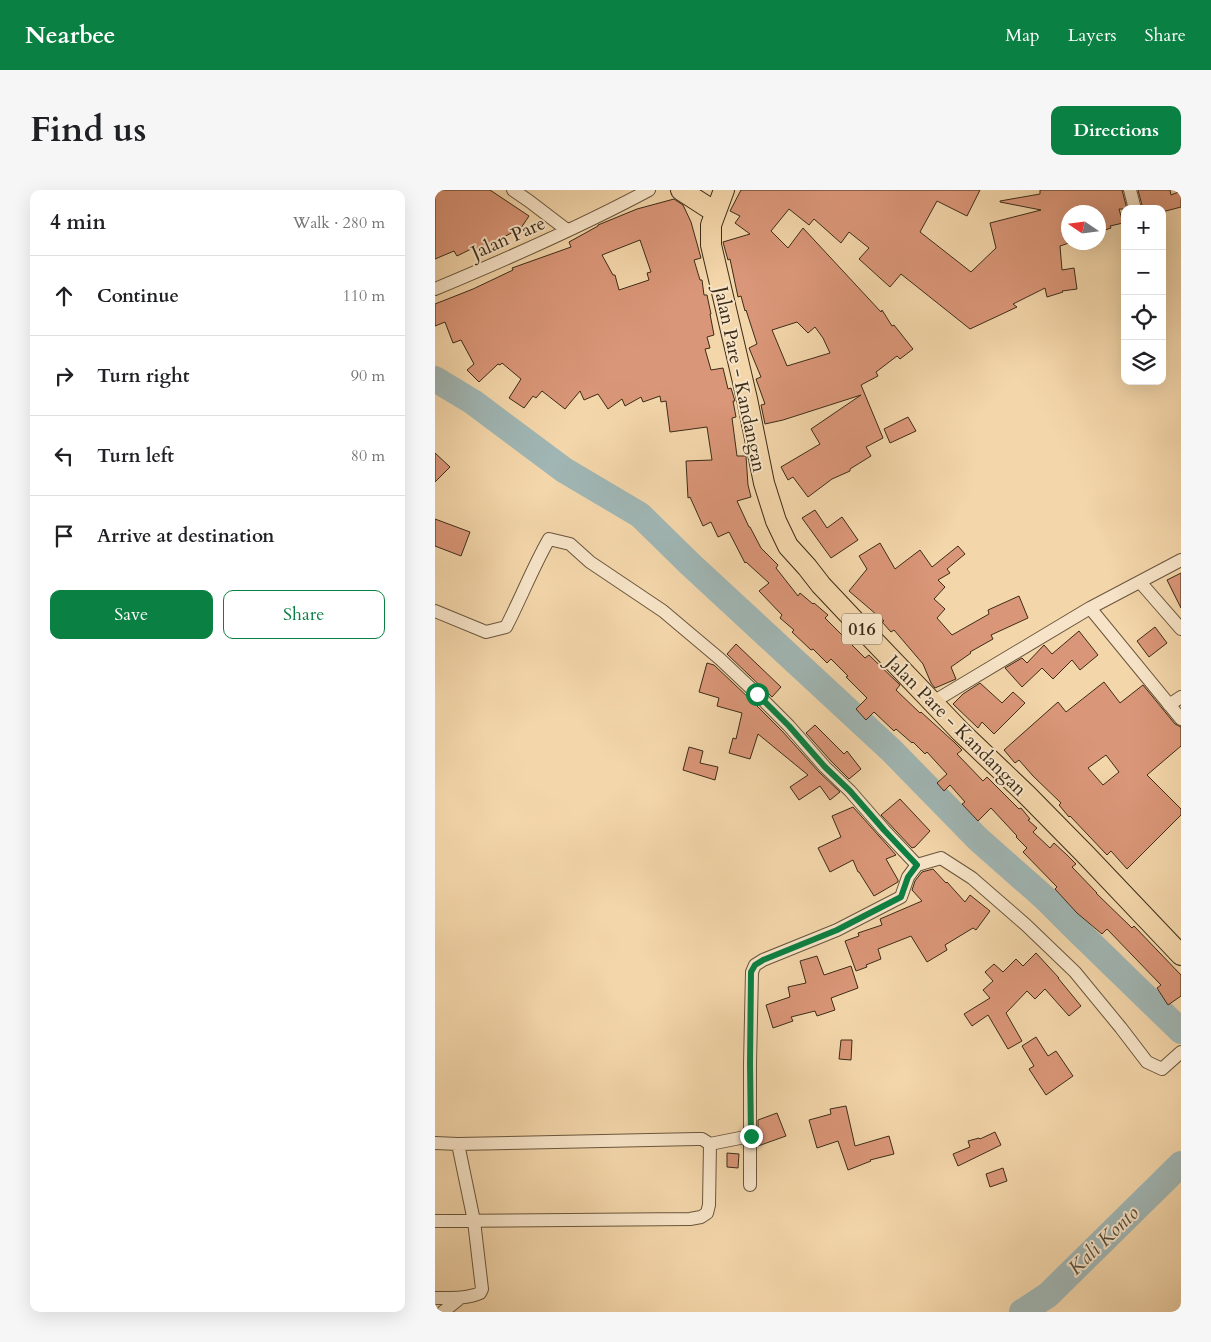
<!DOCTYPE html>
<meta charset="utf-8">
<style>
:root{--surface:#fff;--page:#f6f6f6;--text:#202124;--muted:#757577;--line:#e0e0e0;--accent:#0b8043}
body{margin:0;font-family:Cardo,serif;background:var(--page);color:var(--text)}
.controls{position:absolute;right:15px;top:15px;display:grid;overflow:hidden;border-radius:10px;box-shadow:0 5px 20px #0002}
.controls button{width:45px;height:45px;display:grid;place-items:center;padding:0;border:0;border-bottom:1px solid var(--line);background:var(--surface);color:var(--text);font:25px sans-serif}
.compass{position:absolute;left:626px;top:15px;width:45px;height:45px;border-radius:50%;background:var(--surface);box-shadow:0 5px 20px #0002;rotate:283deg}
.stop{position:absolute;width:15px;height:15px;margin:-11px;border:4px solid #0b8043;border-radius:50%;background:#fff}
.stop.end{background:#0b8043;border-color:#fff;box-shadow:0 1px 5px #0008}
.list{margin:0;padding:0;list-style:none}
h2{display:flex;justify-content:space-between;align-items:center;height:65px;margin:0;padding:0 20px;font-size:21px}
h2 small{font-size:16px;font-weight:400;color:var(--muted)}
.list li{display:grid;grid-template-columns:32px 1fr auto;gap:15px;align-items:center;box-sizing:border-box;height:80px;padding:0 20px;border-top:1px solid var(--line)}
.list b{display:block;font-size:19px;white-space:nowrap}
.list em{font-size:16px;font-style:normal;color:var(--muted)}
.actions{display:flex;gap:10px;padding:15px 20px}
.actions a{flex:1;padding:11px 0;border:1px solid var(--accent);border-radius:10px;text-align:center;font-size:18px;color:var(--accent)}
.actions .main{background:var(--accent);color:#fff}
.icon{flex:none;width:28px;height:28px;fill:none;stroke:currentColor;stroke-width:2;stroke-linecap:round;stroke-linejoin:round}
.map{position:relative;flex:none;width:746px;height:1122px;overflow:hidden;border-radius:10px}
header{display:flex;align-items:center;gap:30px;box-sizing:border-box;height:70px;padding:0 25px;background:var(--accent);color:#fff}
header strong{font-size:24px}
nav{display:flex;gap:28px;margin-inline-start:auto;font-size:18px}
.intro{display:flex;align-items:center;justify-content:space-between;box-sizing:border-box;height:120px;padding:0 30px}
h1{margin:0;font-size:35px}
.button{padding:12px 22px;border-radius:10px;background:var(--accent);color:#fff;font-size:18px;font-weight:700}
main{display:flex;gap:30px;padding:0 30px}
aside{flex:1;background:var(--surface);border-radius:10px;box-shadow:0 5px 20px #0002}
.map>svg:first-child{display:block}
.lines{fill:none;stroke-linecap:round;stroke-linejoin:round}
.river{stroke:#a0b6b4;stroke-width:26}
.building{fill:#da9678;stroke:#3c2c17;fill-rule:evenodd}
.street-casing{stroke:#6a563c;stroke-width:14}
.primary-casing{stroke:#3c2c17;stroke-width:22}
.street{stroke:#f7e4c8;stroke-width:12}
.primary{stroke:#f3d6aa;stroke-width:20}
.route{stroke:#0b8043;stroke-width:6}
.labels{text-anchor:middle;stroke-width:4;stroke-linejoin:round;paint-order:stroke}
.shield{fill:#f7e4c8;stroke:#74634c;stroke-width:1}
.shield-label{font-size:18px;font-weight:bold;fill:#3c2c17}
.street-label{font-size:19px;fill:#3c2c17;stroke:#f7e4c8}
.water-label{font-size:20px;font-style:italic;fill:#554e3e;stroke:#f7e4c8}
</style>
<header>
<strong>Nearbee</strong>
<nav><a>Map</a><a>Layers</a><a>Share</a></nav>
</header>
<div class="intro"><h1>Find us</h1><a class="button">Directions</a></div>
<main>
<aside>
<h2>4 min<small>Walk · 280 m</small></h2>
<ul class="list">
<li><svg class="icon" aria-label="ahead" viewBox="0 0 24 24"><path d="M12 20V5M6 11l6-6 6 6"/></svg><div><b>Continue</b></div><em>110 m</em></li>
<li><svg class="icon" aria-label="right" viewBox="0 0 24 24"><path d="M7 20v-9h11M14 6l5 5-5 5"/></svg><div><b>Turn right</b></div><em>90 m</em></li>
<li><svg class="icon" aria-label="left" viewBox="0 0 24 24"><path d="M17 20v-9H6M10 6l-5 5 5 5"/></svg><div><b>Turn left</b></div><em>80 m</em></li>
<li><svg class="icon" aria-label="arrive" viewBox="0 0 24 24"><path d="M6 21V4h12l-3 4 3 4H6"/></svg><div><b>Arrive at destination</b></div></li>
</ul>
<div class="actions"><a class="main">Save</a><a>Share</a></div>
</aside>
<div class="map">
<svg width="746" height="1122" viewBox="0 0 746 1122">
<rect width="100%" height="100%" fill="#f3d6aa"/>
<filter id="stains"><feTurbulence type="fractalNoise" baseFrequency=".004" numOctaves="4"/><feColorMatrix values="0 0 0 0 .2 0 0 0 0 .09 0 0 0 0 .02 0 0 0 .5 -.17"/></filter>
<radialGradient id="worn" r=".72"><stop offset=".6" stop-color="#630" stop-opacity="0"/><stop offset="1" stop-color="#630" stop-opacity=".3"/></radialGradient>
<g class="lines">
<!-- river -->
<path class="river" d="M0,189L38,212L129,280L205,325L255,374L457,561L543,649L611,709L642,740L746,841
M587,1122L613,1105L746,974"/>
</g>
<!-- building -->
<path class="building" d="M0,0H55L94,26L86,38L40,62L38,58L22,66L19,61L0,69Z
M306,0H545L532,26L502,11L485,42L536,82L561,58L555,33L606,20L565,12V11L605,4V0H687L692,19H684L688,33L675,36L676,38L664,42V22H634V53L625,56L627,80L639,78L642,99L627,101L628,102L612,107L610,98L578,114L582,117L535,139L466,84L455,97L424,69L434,58L414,42L406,53L379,29L374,35L354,19L336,41L353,58L368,38L446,122L447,120L457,136L459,135L478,159L465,169L462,166L441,182L443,186L426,195L448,248L431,257L436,266L415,279V281L397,289L373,307L358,287L353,290L346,277L385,254L376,239L426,205L348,230L330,234L326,215L330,214L321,189L326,187L314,158L322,154L311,120L310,121L306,106L303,107L295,69L293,70L288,52L315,44L300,33L305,26L295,21ZM362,132L373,143L380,137L388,148L395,163L352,176L337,140Z
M703,0H735L736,5L746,1V17L727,22V19H708Z
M239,9L248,15L256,32L266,68L259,70L265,90H267L269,105H272L276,124H275L279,145L272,147L275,158L270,159L276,180L288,178L293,199L296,198L300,211H298L301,227L297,228L302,266H311L313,295L316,307L302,311L314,337H315L326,358L343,375L341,378L363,406L365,403L378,414L379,413L393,425L390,428L430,468L434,465L465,495L461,500L485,523L486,522L519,552L527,560L522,564L548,591L552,587L584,619L586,618L595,629L593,630L602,638L598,642L615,658L619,653L632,665L641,674L637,677L662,703H661L697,738L699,736L746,785V806L733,815L722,798L726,795L672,739L667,744L642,723L620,699L622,697L588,662L592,658L581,647L582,646L556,618L543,631L527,614L530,612L515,595L509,601L502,593L512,584L492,562L490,564L478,552L477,553L461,539L459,541L439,522L431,530L421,519L432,508L411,487L413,486L396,469L392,473L378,459L376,460L357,442L359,440L345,428L347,425L324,401L334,393L311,372L310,373L294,342L283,347L276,332L268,336L255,307L253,308L251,271L277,270L272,237L235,242L231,211L226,212L225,206L208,212L206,207L190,216L187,209L173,219L163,204L149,210L145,201L130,219L107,201L101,208L98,206L89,218L74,208L86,189L67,173L65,175L63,174L44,192L32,180L39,174L26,150L18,153L10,132L0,136V114L38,99L78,80L77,78L136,57L134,52L163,36V35L202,19ZM205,50L216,82L212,83L214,90L184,100L180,85H178L167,65Z
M473,227L481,241L455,253L449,239Z
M0,263L15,277L0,292Z
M380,320L392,338L407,327L423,350L396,368L367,328Z
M0,329L35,342L26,366L0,356Z
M445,353L460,379L485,360L497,377L523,356L530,364L512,379L515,383L503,390L510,397L499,409L510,419L502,428L517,445L554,424L553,420L584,406L593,428L556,445L558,449L535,462L536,463L516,477L521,489L500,498L496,493L488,474L459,440L456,442L447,432L449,431L414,401L432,379L424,366Z
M746,383V418L732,390Z
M720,437L732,453L714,467L702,451Z
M644,441L663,465L645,480L637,470L618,489L607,478L587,497L570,478L587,468L592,473L609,455L617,464Z
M301,454L346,497L337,507L292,464Z
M272,473L279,475L316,510L348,542L384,582L405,602L395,610L385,596L364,610L355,597L373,585L323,544L315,569L294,563L298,548L301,549L307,523L282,516L284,508L264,502Z
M669,492L685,513L708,495L740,534L746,537V556L712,585L746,619V625L692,679L676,661L672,665L635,626L634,627L624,615L626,613L598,586L584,570L580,573L569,560L623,512L631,522ZM671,565L684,582L668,595L653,578Z
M545,493L567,513L578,502L590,513L559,544L547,532L543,538L518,514L528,504Z
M380,535L409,564L412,561L426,579L414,589L396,571L371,543Z
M254,557L268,561L265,573L283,577L280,590L248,580Z
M465,609L495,641L480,657L477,658L446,625Z
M418,617L461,665L451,669L463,690V692L439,706L424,682H423L418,670L395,682L383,658L406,647L397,626Z
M498,679L511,693L512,692L530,712L535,705L555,721L541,740L538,738L510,755L512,760L492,772L476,746L443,759L446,769L431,775L432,777L421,781L410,751L424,746L423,743L447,735L445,729L487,711L477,700L480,691L487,682Z
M601,763L624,788H623L646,816L634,826L610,799L600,809L592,801L571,823L587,851L573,859L553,825L537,836L529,824L555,808L548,800L558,791L550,782L559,774L568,782L581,769L588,776Z
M382,766L389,785L416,776L423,798L396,808L400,820L382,826L380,821L356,827L358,831L338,838L331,815L355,807L353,797L371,793L365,771Z
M601,847L613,866L621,861L638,886L611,905L594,879L599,876L587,856Z
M406,850H417L416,870L404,869Z
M411,916L420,956L454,946L459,964L435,970L436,971L413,980L403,951L382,958L374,930L396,924L395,919Z
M342,923L351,946L323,956V930Z
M560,942L566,955L523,976L518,964L535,957L533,951L544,948L545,949Z
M292,963L304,964L303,978L292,977Z
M568,978L572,991L555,997L551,984Z"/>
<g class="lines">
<!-- street casing -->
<g class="street-casing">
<path id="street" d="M78,0L94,11L132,40
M695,0L700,19
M0,99C72,69 145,37 214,0
M705,392L746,439
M655,418L746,529
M0,421L51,442L71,437C86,408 98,377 114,349L135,354L155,372L228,421L285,469L322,504L354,536L390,577L415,601L449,640L482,675
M498,512L655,418L746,370
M734,515L746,507
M0,953L23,954L262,949H267L275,954L315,946
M315,995V874L317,782L320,775L328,770L402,740L466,707L473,687L482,675L506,668L537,688L591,735L640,782L686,838L712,872L727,879L746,862
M0,1031L255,1029L266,1027L272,1023L274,1015L275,954
M0,1108C15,1108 31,1109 45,1103L47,1099L39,1031L23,954
M8,1122L25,1108"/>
</g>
<!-- primary casing -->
<g class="primary-casing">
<path id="primary" d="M246,0L280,22
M289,0L276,35V55L312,209L329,293L341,331L353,356L372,377L386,395L418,429L526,542L592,605L651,665L746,765"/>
</g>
<!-- street -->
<use href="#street" class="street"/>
<!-- primary -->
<use href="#primary" class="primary"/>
</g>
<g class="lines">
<!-- route -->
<path class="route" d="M316,946L315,874L316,782L320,775L328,770L402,740L466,707L473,687L482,675L449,640L415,601L390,577L354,536L322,504"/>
</g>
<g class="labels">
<!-- shield labels -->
<rect class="shield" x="407" y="423.5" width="40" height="31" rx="4"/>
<g class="shield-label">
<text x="427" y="445">016</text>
</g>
<!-- street labels -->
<g class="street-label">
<text transform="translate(73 47) rotate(-24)" y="7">Jalan Pare</text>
<text transform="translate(306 189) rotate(78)" y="7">Jalan Pare - Kandangan</text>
<text transform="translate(522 535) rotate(45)" y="7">Jalan Pare - Kandangan</text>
</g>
<!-- water labels -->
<g class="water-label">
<text transform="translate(668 1050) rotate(-44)" y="7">Kali Konto</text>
</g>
</g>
<rect width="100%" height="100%" filter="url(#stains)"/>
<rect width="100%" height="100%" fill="url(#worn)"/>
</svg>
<div class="controls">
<button>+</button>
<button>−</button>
<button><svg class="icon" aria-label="locate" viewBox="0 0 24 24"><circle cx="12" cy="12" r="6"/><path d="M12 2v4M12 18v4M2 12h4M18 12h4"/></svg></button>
<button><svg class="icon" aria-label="layers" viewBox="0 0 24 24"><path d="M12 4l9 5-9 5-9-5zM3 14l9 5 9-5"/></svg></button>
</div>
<svg class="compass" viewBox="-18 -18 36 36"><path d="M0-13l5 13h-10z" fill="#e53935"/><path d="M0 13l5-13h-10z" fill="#757577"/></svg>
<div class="stop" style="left:322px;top:504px"></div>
<div class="stop end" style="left:316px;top:946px"></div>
</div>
</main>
